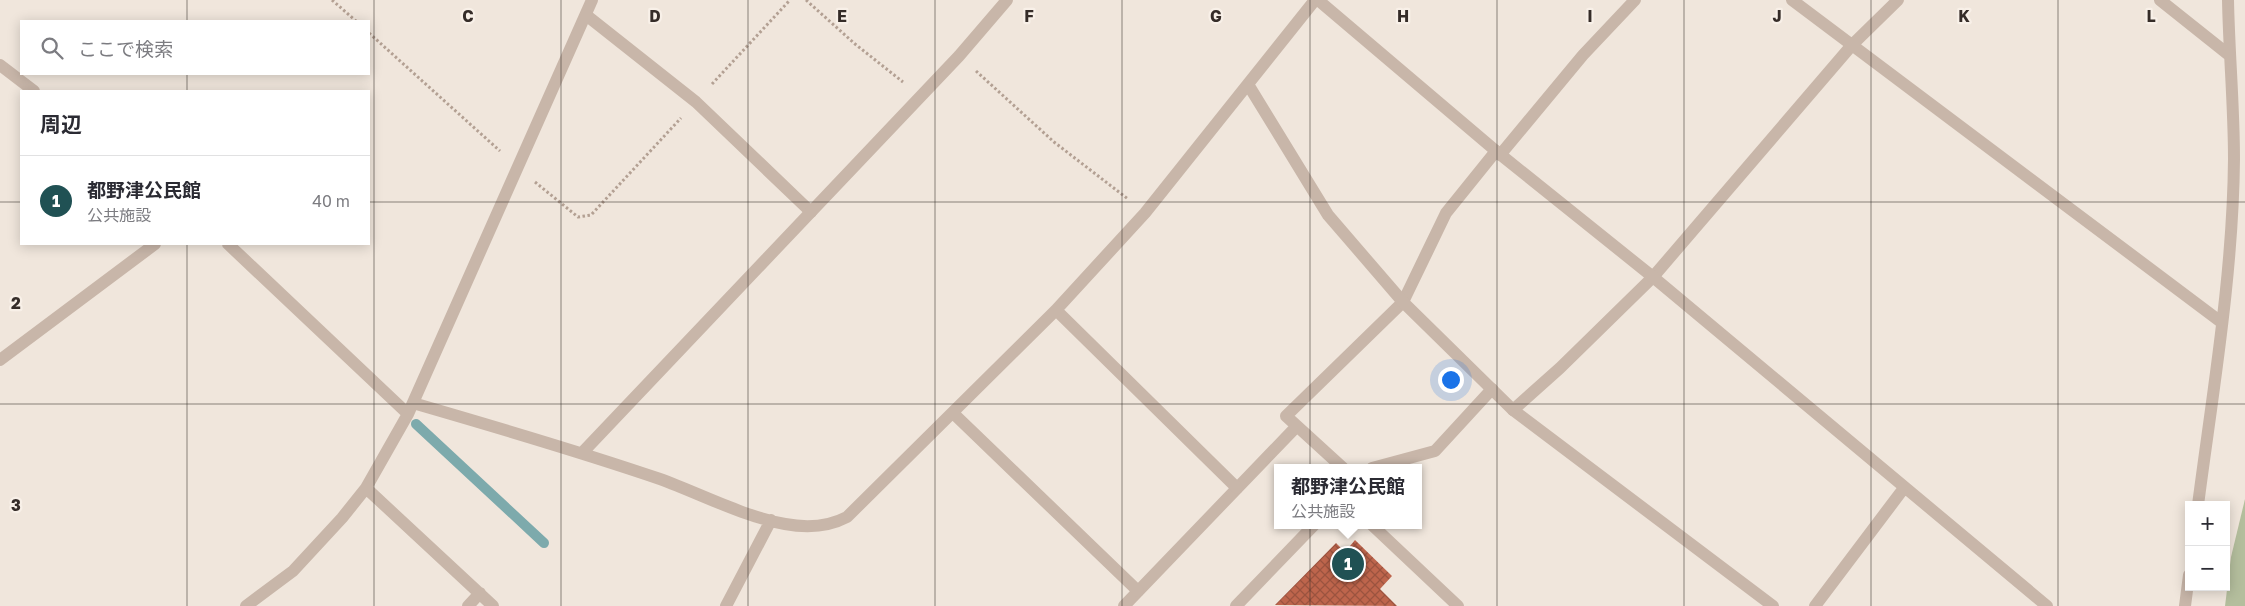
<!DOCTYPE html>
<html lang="ja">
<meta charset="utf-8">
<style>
:root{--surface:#fff;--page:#f2f2f3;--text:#2b2b33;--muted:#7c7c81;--line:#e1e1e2;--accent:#205154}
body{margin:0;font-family:"Golos Text","Noto Sans JP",sans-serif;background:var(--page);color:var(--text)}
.controls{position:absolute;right:15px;bottom:15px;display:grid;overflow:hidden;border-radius:0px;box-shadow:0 2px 12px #0003}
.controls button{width:45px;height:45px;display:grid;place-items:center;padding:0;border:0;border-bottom:1px solid var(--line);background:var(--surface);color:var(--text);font:25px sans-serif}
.you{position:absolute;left:1450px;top:379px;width:18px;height:18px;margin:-12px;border:4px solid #fff;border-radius:50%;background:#1a73e8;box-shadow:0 0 0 8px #1a73e833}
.badge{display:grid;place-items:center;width:32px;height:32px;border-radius:50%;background:var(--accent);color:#fff;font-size:16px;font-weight:700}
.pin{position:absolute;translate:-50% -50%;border:2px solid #fff;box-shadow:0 1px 5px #0006}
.popup{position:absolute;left:1274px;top:464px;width:148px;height:65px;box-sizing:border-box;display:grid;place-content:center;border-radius:0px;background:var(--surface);filter:drop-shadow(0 1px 4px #0005);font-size:16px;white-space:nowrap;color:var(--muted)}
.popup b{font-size:19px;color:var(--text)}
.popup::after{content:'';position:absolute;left:50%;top:100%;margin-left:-10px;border:10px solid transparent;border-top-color:var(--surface)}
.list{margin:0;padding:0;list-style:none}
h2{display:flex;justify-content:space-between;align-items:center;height:65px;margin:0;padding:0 20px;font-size:21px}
h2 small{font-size:16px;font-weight:400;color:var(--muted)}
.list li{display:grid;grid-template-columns:32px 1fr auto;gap:15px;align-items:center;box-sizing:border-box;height:90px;padding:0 20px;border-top:1px solid var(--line)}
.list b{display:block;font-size:19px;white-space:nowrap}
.list p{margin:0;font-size:16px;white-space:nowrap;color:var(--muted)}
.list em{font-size:16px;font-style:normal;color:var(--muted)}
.icon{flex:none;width:28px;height:28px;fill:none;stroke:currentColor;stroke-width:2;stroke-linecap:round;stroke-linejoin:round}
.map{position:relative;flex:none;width:2245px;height:606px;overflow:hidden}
.search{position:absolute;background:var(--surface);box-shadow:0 2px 12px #0003;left:20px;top:20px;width:350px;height:55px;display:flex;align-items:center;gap:12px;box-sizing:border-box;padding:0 18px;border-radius:0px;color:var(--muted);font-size:19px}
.panel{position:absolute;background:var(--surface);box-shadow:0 2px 12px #0003;left:20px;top:90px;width:350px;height:155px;border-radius:0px}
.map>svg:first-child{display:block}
.park{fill:#b4be9d}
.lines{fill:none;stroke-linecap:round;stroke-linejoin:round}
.stream{stroke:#7daaac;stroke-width:10}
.building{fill:url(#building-cross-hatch)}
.path{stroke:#b3a093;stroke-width:3;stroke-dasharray:2.5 2.5;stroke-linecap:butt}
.service{stroke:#c8b6a9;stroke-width:12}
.minor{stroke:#c8b6a9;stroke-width:12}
.tertiary{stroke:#c8b6a9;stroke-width:12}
.grid{fill:none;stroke:#352c28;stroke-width:1;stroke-opacity:0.55}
.grid-label{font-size:16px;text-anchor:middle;font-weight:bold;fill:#352c28;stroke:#f8f0e8;stroke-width:4.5;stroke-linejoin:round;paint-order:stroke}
</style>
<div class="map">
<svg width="2245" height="606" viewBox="0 0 2245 606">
<defs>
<pattern id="building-cross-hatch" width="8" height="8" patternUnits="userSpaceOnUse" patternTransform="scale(1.25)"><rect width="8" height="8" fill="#be654c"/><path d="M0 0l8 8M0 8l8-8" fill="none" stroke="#9b533f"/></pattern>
</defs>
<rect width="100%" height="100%" fill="#f0e6dc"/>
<!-- park -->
<path class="park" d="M2245,499V606H2225L2231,557Z"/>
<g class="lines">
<!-- stream -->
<path class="stream" d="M416,424L544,543"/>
</g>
<!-- building -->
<path class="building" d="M1355,540L1392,576L1380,589L1397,606L1275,605L1336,543L1345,552Z"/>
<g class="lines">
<!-- path -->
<path class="path" d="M332,0L356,21
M806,0L855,44L903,82
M369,33L500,151
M976,71L1054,142L1128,199
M712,84L790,0
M535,182L578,217L591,215L681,118"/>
<!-- service -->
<path class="service" d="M586,15L696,102L811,212
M1513,410L1560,368L1653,277
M1343,468L1286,416L1403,302L1446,213L1496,151
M1372,468L1435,451L1492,389
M1124,606L1297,426"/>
<!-- minor -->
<path class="minor" d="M1792,0L2221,322
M2160,0L2229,55
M0,65L34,91
M1249,86L1328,215L1403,302L1513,410L1773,606
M1500,155L1583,55L1635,0
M228,244L408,414
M1653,277L1852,45L1898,0
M1056,310L1237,488
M0,360L155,244
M413,403C496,427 578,451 660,479C701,494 742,516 785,524C806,528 828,527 847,517L1056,310L1145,213L1315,0
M954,414L1138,591
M582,453L959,56L1007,0
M366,488L493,606
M2198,505C2213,390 2233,274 2234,159C2234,106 2229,53 2228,0
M1372,525L1458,606
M246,606L293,571L342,518L366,488L408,414L592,0
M468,606L480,593
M726,606L771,520
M1236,606L1314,525
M2185,606L2189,575"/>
<!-- tertiary -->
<path class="tertiary" d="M1318,0L1496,151L1653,277L2047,606
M1815,606L1904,488"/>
</g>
<!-- grid -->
<path class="grid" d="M187,0V21M374,0V606M561,0V606M748,0V606M935,0V606M1122,0V606M1310,0V606M1497,0V606M1684,0V606M1871,0V606M2058,0V606M187,74V91M0,202H21M369,202H2245M187,244V606M0,404H2245"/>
<g class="grid-label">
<text x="468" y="22">C</text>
<text x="655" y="22">D</text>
<text x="842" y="22">E</text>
<text x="1029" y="22">F</text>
<text x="1216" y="22">G</text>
<text x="1403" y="22">H</text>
<text x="1590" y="22">I</text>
<text x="1777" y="22">J</text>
<text x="1964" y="22">K</text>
<text x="2151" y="22">L</text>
<text x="16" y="309">2</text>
<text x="16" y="511">3</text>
</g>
</svg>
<div class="controls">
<button>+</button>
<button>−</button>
</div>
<div class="you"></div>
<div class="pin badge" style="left:1348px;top:564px">1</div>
<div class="popup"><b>都野津公民館</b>公共施設</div>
<div class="search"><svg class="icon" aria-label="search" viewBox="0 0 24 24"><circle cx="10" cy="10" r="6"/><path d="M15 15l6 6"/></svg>ここで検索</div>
<section class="panel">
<h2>周辺<small></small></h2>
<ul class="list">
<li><span class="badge">1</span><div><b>都野津公民館</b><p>公共施設</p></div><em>40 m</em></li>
</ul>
</section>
</div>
